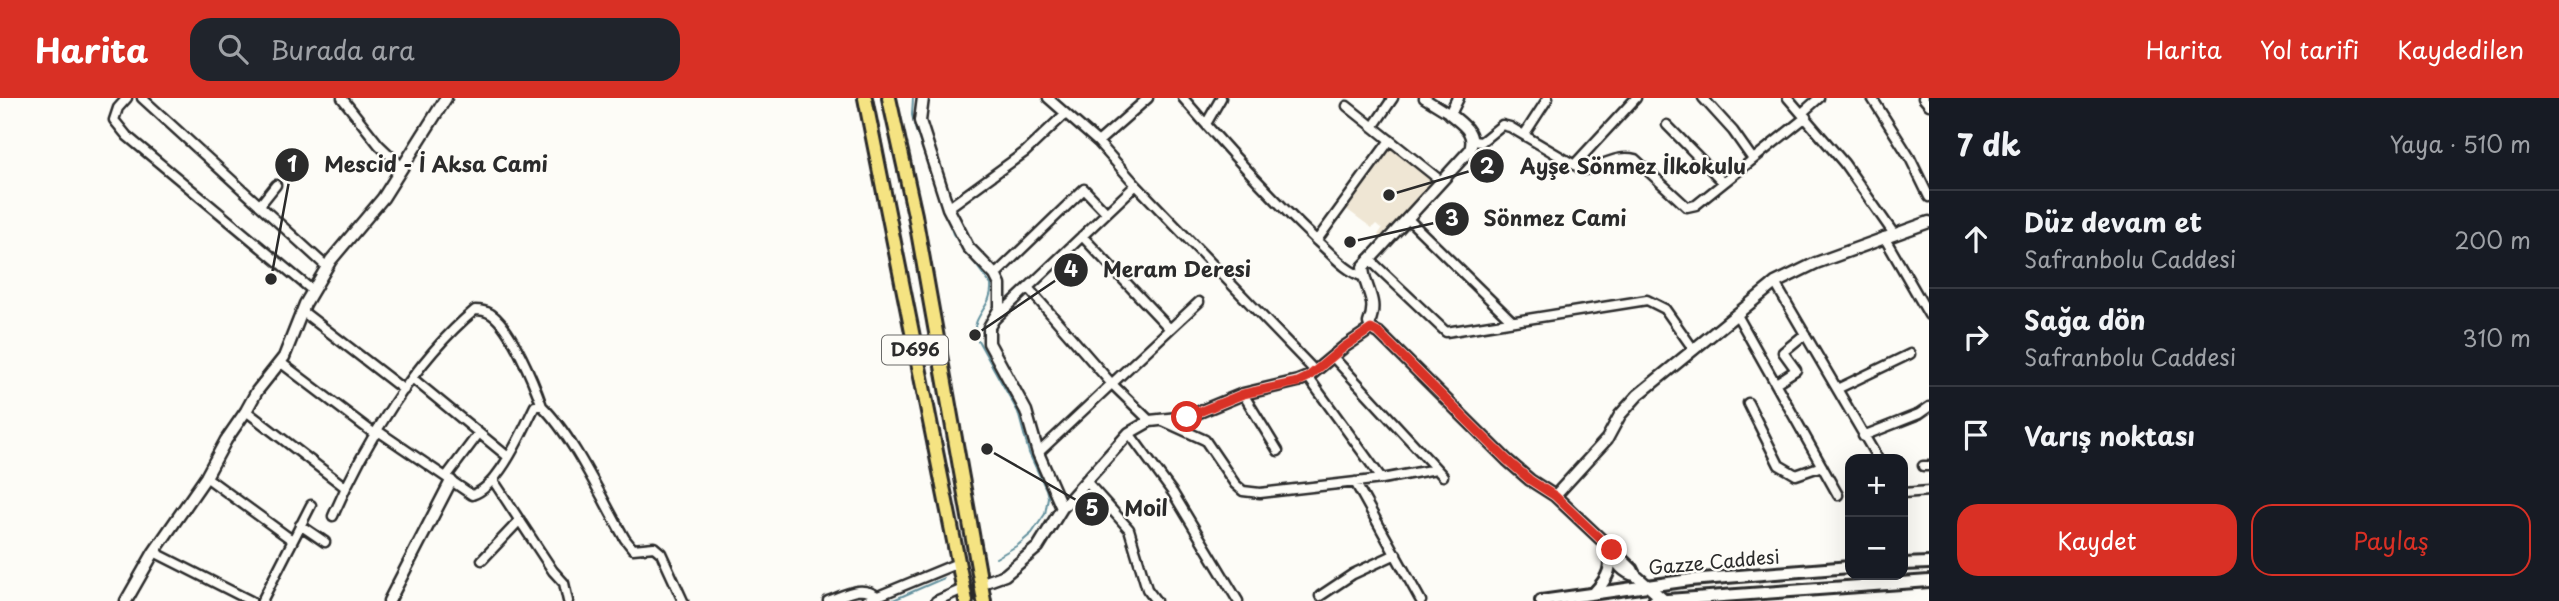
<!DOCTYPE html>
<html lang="tr">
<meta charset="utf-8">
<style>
:root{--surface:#171b24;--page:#20242c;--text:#f1f3f6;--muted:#9ea1a6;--line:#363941;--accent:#d93025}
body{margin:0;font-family:"Playpen Sans",sans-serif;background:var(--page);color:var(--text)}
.controls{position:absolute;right:21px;bottom:21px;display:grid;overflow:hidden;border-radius:14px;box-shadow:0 7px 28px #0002}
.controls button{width:63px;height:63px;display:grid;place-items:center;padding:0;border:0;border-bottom:2px solid var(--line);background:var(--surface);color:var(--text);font:35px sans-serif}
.stop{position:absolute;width:21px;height:21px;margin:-16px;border:5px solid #d93025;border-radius:50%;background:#fff}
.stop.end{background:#d93025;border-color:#fff;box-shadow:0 2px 7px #0008}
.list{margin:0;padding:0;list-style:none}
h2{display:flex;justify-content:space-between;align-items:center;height:91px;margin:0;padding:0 28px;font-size:30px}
h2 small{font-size:23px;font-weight:400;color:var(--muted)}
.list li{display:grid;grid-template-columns:46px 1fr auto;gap:21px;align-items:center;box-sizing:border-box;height:98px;padding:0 28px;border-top:2px solid var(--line)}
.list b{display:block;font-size:26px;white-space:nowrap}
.list p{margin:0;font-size:23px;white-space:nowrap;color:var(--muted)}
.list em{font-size:23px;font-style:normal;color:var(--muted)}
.actions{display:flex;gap:14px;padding:21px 28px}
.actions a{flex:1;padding:16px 0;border:2px solid var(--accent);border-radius:21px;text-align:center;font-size:24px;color:var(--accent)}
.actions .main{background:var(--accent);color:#fff}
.icon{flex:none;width:38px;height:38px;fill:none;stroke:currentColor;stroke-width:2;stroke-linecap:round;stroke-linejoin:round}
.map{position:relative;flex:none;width:1929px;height:503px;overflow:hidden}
header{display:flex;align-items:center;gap:42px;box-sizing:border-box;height:98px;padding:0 35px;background:var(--accent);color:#fff}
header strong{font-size:33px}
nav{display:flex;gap:38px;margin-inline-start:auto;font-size:24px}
.search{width:490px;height:63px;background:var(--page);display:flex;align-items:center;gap:18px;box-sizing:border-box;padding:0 24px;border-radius:21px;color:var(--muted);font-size:26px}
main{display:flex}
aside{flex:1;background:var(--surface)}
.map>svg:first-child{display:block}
.built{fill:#efe6d4}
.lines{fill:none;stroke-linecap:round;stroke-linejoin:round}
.stream{stroke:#63919e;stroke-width:2}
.minor-casing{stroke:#2b2b2b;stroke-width:13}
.tertiary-casing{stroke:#2b2b2b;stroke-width:15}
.secondary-casing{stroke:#2b2b2b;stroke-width:16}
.trunk-casing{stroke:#2b2b2b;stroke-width:18}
.minor{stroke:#fdfcf7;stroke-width:8}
.tertiary{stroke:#fdfcf7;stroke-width:10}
.secondary{stroke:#fdfcf7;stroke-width:10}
.trunk{stroke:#f5e382;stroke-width:12}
.route{stroke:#d93025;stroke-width:9}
.labels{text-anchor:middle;stroke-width:5;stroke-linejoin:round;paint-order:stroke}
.shield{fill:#fdfcf7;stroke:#6a6a68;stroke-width:2}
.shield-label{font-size:18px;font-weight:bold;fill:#2b2b2b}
.street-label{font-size:19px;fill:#2b2b2b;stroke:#fdfcf7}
.leader{fill:none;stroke:#2b2b2b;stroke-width:2.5}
.callout-dot{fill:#2b2b2b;stroke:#fdfcf7;stroke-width:2.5}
.mark-label{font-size:21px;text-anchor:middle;font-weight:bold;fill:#fff}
.callout-label{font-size:21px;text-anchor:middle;font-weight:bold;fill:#2b2b2b;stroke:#fdfcf7;stroke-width:5;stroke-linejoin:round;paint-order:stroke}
</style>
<header>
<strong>Harita</strong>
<div class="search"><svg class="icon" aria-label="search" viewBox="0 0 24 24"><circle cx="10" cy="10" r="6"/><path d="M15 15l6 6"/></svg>Burada ara</div>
<nav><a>Harita</a><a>Yol tarifi</a><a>Kaydedilen</a></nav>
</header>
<main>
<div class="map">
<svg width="1929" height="503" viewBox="0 0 1929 503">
<rect width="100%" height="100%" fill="#fdfcf7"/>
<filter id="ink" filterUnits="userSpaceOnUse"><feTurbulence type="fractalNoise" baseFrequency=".0143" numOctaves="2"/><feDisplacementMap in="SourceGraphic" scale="14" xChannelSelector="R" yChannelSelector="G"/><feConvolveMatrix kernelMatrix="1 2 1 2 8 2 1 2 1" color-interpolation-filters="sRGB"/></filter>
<g filter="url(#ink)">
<!-- built -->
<path class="built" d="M1392,48L1436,83L1383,140L1378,137L1382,131L1376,126L1372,130L1345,110Z"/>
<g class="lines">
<!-- stream -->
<path class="stream" d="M913,0L912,17L915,30L953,136L991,187C993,208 972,217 975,237L1018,314L1029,355L1046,391L1048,399L1045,416L1032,435L1018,447L996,460
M891,503L944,480"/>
<!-- minor casing -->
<g class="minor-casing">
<path id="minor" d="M127,0L118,10L114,22L127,38L313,193
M142,0L327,169
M342,0L379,47L402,69
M1048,0L1098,44L1136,87L1315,273
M1183,0C1225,49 1270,98 1317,143C1332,156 1345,173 1364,179
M1424,0L1450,16
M1703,0L1733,33L1752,60
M1788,0L1844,65L1894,136
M1872,0L1910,60L1929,99
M1923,0L1929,7
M1347,8L1441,83
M1802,15L1819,0
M1206,26L1221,0
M1667,27L1723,84
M1373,29L1393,0
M1524,37L1548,0
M1473,43L1481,44L1502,27L1510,29L1583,72C1601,69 1617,56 1635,61L1687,109L1696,107L1806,19
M1098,44L1148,0
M1574,67L1636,0
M260,107L276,87
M948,110L1025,54L1065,16
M1407,120L1512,223
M1884,139L1929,217
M1317,142L1390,42
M1369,161L1446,234L1647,202L1665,211L1694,252
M995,177L1084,91L1106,114
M1775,185L1878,361
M1029,191L1111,285L1150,323
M302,213L404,292
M1737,217L1838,397
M996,220L1136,87
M1170,231L1199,204
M1333,259L1443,378
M280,264L376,337
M1308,279L1382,381
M412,280L507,358
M1776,285L1796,272L1783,254L1805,236
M1837,291L1910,256
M1243,296L1278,353
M1748,305L1779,367L1796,377L1822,368
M246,313L345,389
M1161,322L1205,342L1235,386L1243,393L1260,395L1382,381L1436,371
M378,333L472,397C499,389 523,332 535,308H542C573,338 603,403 625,441L633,451L654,449L661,455L683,503
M1129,335L1173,395L1238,503
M1863,338L1919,316L1929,309
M1038,355L1170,231L1082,138
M1923,368H1929
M206,379L292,442
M446,379L479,335
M493,382L553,473L564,485L568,503
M1086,383L1129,431L1147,491L1156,503
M1355,384L1421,503
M1903,395L1929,393
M333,418C364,346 415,262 475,212C481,212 486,213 491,216C511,229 534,285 542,308
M300,427L325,444
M154,454L251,503
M482,462L520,422
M1320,498L1353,476L1396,456
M262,503L311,407
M828,503C845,497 861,486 877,498
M866,503L958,465
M936,503L963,491"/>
</g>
<!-- tertiary casing -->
<g class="tertiary-casing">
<path id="tertiary" d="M923,0L920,23L948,110L968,149L995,177L1000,187V210L989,229V245L1026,313L1038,355L1062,410
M1371,231L1369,225C1379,201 1364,192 1363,169L1470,52C1476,34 1463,27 1450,16L1458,0
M1555,398L1607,341L1620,317L1638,297L1775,185L1816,165L1929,124
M1635,477L1632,471L1608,448C1613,460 1621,475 1635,477L1665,503
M980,486L1005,477L1038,449L1062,410L1129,335L1150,323L1187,319L1243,296L1298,283L1308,279L1344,249L1371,231L1379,235L1507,362L1530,382L1555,398L1608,448
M126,503L154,454L206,379L226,342L246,313L257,293L284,259L305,206L331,162L383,100L446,0
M389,503L451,383"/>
</g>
<!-- secondary casing -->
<g class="secondary-casing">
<path id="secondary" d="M1903,466L1929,465
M1595,494C1609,479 1613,469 1608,448
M1541,503L1690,482L1850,469
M1654,503L1929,483"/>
</g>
<!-- trunk casing -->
<g class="trunk-casing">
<path id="trunk" d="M865,0L966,503
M889,0L915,117L984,503"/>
</g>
<!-- minor -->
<use href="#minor" class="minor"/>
<!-- tertiary -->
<use href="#tertiary" class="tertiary"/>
<!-- secondary -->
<use href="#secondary" class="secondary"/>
<!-- trunk -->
<use href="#trunk" class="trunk"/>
</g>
</g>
<g class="lines" filter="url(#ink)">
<!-- route -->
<path class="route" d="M1187,319L1243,296L1298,284L1308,279L1344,249L1371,231L1379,235L1507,362L1530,382L1555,398L1612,452"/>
</g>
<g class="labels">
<!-- shield labels -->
<rect class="shield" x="882" y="237.5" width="66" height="29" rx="5"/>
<g class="shield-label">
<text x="915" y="258">D696</text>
</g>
<!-- street labels -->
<g class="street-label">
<text transform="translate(1714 464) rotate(-5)" y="7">Gazze Caddesi</text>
</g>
</g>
<!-- callouts -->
<path class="leader" d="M271 181L292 67M1389 97L1487 68M1350 144L1452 121M975 237L1071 172M987 351L1092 411"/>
<g class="callout-dot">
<circle cx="271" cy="181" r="7"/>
<circle cx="1389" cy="97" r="7"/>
<circle cx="1350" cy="144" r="7"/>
<circle cx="975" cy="237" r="7"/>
<circle cx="987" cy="351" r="7"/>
<circle cx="292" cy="67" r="18"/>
<circle cx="1487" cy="68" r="18"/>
<circle cx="1452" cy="121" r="18"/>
<circle cx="1071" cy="172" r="18"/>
<circle cx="1092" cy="411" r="18"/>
</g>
<g class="mark-label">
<text x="292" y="74">1</text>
<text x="1487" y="76">2</text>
<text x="1452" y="128">3</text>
<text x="1071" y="179">4</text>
<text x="1092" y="418">5</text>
</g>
<g class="callout-label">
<text x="436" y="74">Mescid - İ Aksa Cami</text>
<text x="1633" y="76">Ayşe Sönmez İlkokulu</text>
<text x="1555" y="128">Sönmez Cami</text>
<text x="1177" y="179">Meram Deresi</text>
<text x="1146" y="418">Moil</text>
</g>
</svg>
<div class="controls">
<button>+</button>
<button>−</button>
</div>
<div class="stop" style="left:1187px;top:319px"></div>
<div class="stop end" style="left:1612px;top:452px"></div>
</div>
<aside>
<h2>7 dk<small>Yaya · 510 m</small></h2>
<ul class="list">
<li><svg class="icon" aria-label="ahead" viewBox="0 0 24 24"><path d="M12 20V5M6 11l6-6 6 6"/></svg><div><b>Düz devam et</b><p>Safranbolu Caddesi</p></div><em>200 m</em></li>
<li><svg class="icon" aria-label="right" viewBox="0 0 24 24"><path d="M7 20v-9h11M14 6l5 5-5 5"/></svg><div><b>Sağa dön</b><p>Safranbolu Caddesi</p></div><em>310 m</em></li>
<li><svg class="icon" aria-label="arrive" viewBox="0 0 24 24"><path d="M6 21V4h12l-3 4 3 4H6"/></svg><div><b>Varış noktası</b></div></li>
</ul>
<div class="actions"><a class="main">Kaydet</a><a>Paylaş</a></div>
</aside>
</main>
